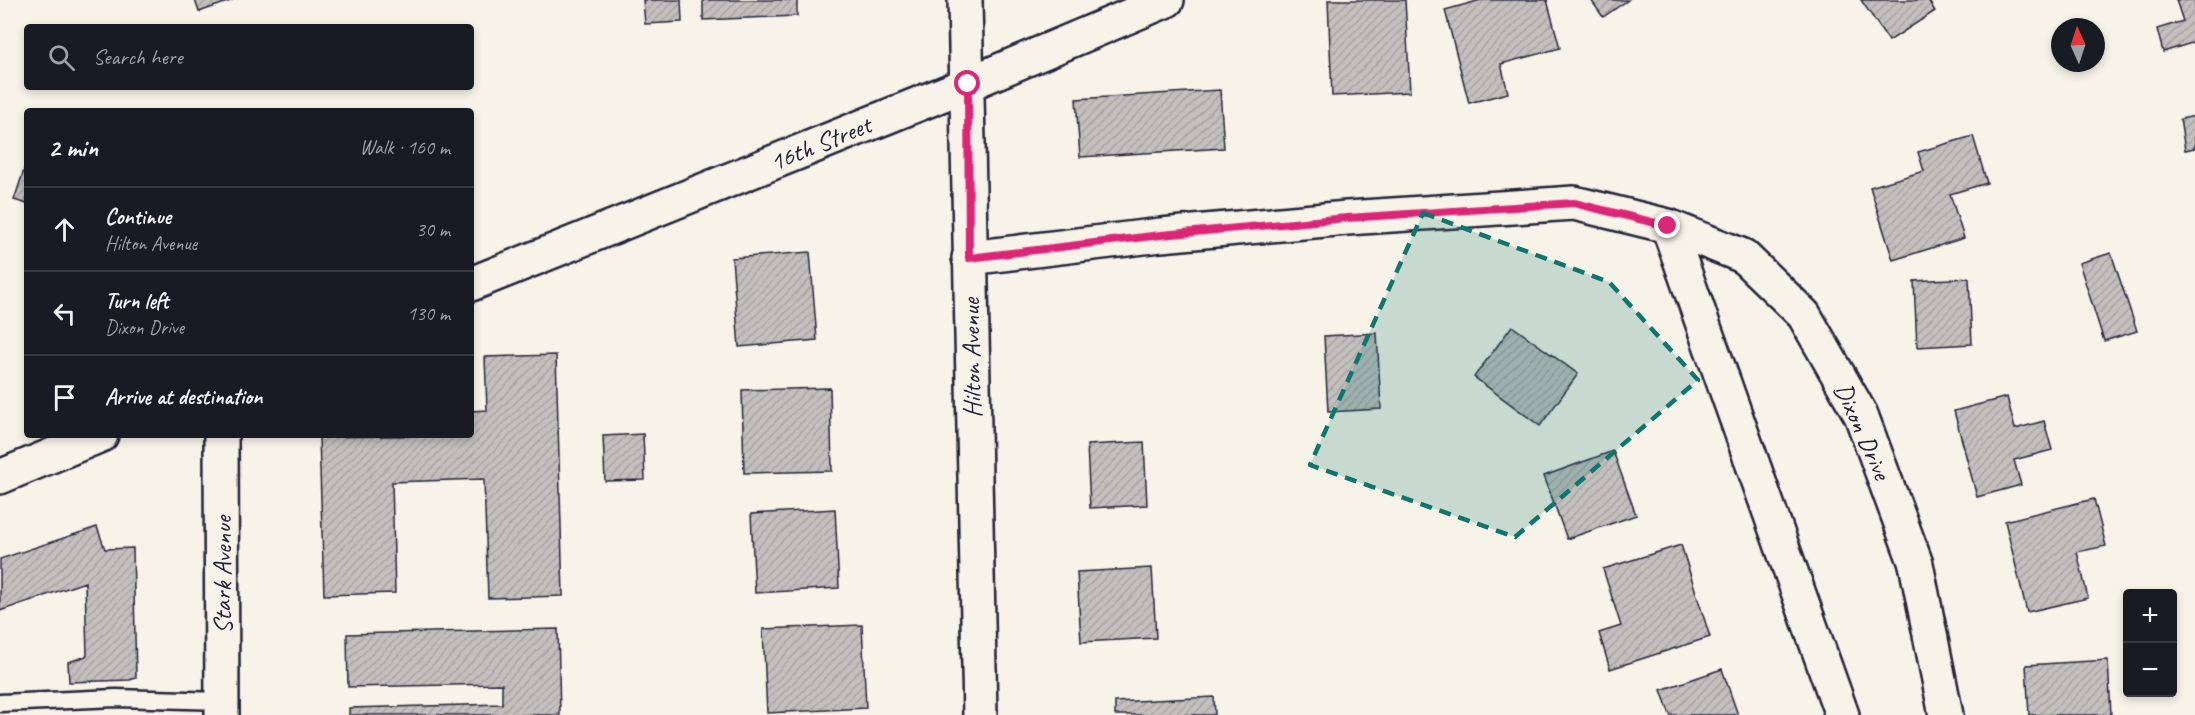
<!DOCTYPE html>
<meta charset="utf-8">
<style>
:root{--surface:#171b24;--page:#20242c;--text:#f1f3f6;--muted:#9ea1a6;--line:#363941}
body{margin:0;font-family:Caveat,sans-serif;background:var(--page);color:var(--text)}
.controls{position:absolute;right:18px;bottom:18px;display:grid;overflow:hidden;border-radius:6px;box-shadow:0 3px 9px #0003}
.controls button{width:54px;height:54px;display:grid;place-items:center;padding:0;border:0;border-bottom:2px solid var(--line);background:var(--surface);color:var(--text);font:30px sans-serif}
.compass{position:absolute;left:2051px;top:18px;width:54px;height:54px;border-radius:50%;background:var(--surface);box-shadow:0 3px 9px #0003;rotate:357deg}
.stop{position:absolute;width:18px;height:18px;margin:-14px;border:4px solid #db2777;border-radius:50%;background:#fff}
.stop.end{background:#db2777;border-color:#fff;box-shadow:0 2px 6px #0008}
.list{margin:0;padding:0;list-style:none}
h2{display:flex;justify-content:space-between;align-items:center;height:78px;margin:0;padding:0 24px;font-size:26px}
h2 small{font-size:20px;font-weight:400;color:var(--muted)}
.list li{display:grid;grid-template-columns:39px 1fr auto;gap:18px;align-items:center;box-sizing:border-box;height:84px;padding:0 24px;border-top:2px solid var(--line)}
.list b{display:block;font-size:22px;white-space:nowrap}
.list p{margin:0;font-size:20px;white-space:nowrap;color:var(--muted)}
.list em{font-size:20px;font-style:normal;color:var(--muted)}
.icon{flex:none;width:33px;height:33px;fill:none;stroke:currentColor;stroke-width:2;stroke-linecap:round;stroke-linejoin:round}
.map{position:relative;flex:none;width:2195px;height:715px;overflow:hidden}
.search{position:absolute;background:var(--surface);box-shadow:0 3px 9px #0003;left:24px;top:24px;width:450px;height:66px;display:flex;align-items:center;gap:15px;box-sizing:border-box;padding:0 21px;border-radius:6px;color:var(--muted);font-size:22px}
.panel{position:absolute;background:var(--surface);box-shadow:0 3px 9px #0003;left:24px;top:108px;width:450px;height:330px;border-radius:6px}
.map>svg:first-child{display:block}
.building{fill:url(#building-hatch);stroke:#22223b;stroke-width:1.5}
.lines{fill:none;stroke-linecap:round;stroke-linejoin:round}
.lane-casing{stroke:#22223b;stroke-width:21}
.street-casing{stroke:#22223b;stroke-width:38}
.secondary-casing{stroke:#22223b;stroke-width:38}
.lane{stroke:#f7f3e8;stroke-width:16}
.street{stroke:#f7f3e8;stroke-width:33}
.secondary{stroke:#f7f3e8;stroke-width:33}
.route{stroke:#db2777;stroke-width:8}
.marked{fill:#0f766e;fill-opacity:0.2;stroke:#0f766e;stroke-width:4.5;stroke-dasharray:12 8;stroke-linejoin:round}
.labels{text-anchor:middle;stroke-width:5;stroke-linejoin:round;paint-order:stroke}
.street-label{font-size:26px;fill:#22223b;stroke:#f7f3e8}
</style>
<div class="map">
<svg width="2195" height="715" viewBox="0 0 2195 715">
<defs>
<pattern id="building-hatch" width="6" height="6" patternUnits="userSpaceOnUse" patternTransform="scale(1.5)"><rect width="6" height="6" fill="#c2bfbd"/><path d="M-1 1l2-2M0 6l6-6M5 7l2-2" fill="none" stroke="#a6a4a3"/></pattern>
</defs>
<rect width="100%" height="100%" fill="#f7f3e8"/>
<filter id="ink" filterUnits="userSpaceOnUse"><feTurbulence type="fractalNoise" baseFrequency=".0167" numOctaves="2"/><feDisplacementMap in="SourceGraphic" scale="12" xChannelSelector="R" yChannelSelector="G"/><feConvolveMatrix kernelMatrix="1 2 1 2 8 2 1 2 1" color-interpolation-filters="sRGB"/></filter>
<g filter="url(#ink)">
<!-- building -->
<path class="building" d="M195,0H233L199,12Z
M643,0H681L682,22L645,24Z
M703,0H797V16L703,20Z
M1328,0H1405L1410,92L1332,96Z
M1481,0H1547L1560,48L1501,64L1508,93L1469,103L1445,10Z
M1591,0H1628L1603,17Z
M1861,0H1928L1935,11L1889,41Z
M2176,0H2195V42L2163,52L2157,29L2183,21Z
M1220,90L1224,148L1080,157L1076,99Z
M2195,116V148L2185,150L2180,119Z
M1973,136L1987,183L1950,194L1964,238L1893,260L1870,187L1924,171L1918,152Z
M26,164H27V204L14,200Z
M810,252L817,340L739,347L732,258Z
M2111,253L2137,331L2104,341L2079,263Z
M1969,278L1972,344L1917,347L1914,281Z
M1512,326L1578,374L1540,426L1474,377Z
M1377,333L1381,409L1328,412L1324,336Z
M556,355L563,596L488,598L484,479L392,482L395,593L324,595L319,437L471,435V411L487,410L485,357Z
M830,388L832,471L744,473L742,390Z
M2007,397L2015,429L2044,421L2052,450L2014,460L2021,485L1977,497L1954,411Z
M643,434L645,480L605,481L603,436Z
M1144,442L1147,505L1090,508L1087,445Z
M1613,451L1636,515L1567,539L1544,476Z
M2094,499L2106,546L2077,552L2088,598L2027,612L2005,521Z
M835,509L839,588L755,593L751,514Z
M97,527L105,549L133,548L136,678L130,680L69,682L68,662L87,656L85,582L0,611V559Z
M1681,545L1710,637L1610,669L1599,633L1621,626L1603,569Z
M1152,568L1156,638L1081,642L1077,572Z
M862,625L866,708L767,713L763,629Z
M558,629L560,715H349V708L502,704V684L348,687L347,634Z
M2108,660L2111,715H2029L2026,665Z
M1722,669L1738,715H1670L1661,690Z
M1214,697L1215,715H1115V702Z"/>
<g class="lines">
<!-- lane casing -->
<g class="lane-casing">
<path id="lane" d="M0,703L116,698L222,701"/>
</g>
<!-- street casing -->
<g class="street-casing">
<path id="street" d="M1668,226L1842,715
M969,258L1161,235L1347,218L1574,203L1668,226L1743,256L1804,315L1861,415L1916,564L1946,715
M471,284L968,84L1167,0
M221,435L222,715
M0,477L101,435"/>
</g>
<!-- secondary casing -->
<g class="secondary-casing">
<path id="secondary" d="M965,0L980,715"/>
</g>
<!-- lane -->
<use href="#lane" class="lane"/>
<!-- street -->
<use href="#street" class="street"/>
<!-- secondary -->
<use href="#secondary" class="secondary"/>
</g>
</g>
<g class="lines" filter="url(#ink)">
<!-- route -->
<path class="route" d="M968,84L969,258L1161,235L1347,218L1574,203L1668,226"/>
</g>
<!-- marked area -->
<path class="marked" d="M1423,213L1609,282L1698,380L1515,537L1310,465Z"/>
<g class="labels">
<!-- street labels -->
<g class="street-label">
<text transform="translate(820 143) rotate(-22)" y="9">16th Street</text>
<text transform="translate(971 358) rotate(-91)" y="9">Hilton Avenue</text>
<text transform="translate(1863 431) rotate(66)" y="9">Dixon Drive</text>
<text transform="translate(222 575) rotate(-90)" y="9">Stark Avenue</text>
</g>
</g>
</svg>
<div class="controls">
<button>+</button>
<button>−</button>
</div>
<svg class="compass" viewBox="-18 -18 36 36"><path d="M0-13l5 13h-10z" fill="#e53935"/><path d="M0 13l5-13h-10z" fill="#9ea1a6"/></svg>
<div class="stop" style="left:968px;top:84px"></div>
<div class="stop end" style="left:1668px;top:226px"></div>
<div class="search"><svg class="icon" aria-label="search" viewBox="0 0 24 24"><circle cx="10" cy="10" r="6"/><path d="M15 15l6 6"/></svg>Search here</div>
<section class="panel">
<h2>2 min<small>Walk · 160 m</small></h2>
<ul class="list">
<li><svg class="icon" aria-label="ahead" viewBox="0 0 24 24"><path d="M12 20V5M6 11l6-6 6 6"/></svg><div><b>Continue</b><p>Hilton Avenue</p></div><em>30 m</em></li>
<li><svg class="icon" aria-label="left" viewBox="0 0 24 24"><path d="M17 20v-9H6M10 6l-5 5 5 5"/></svg><div><b>Turn left</b><p>Dixon Drive</p></div><em>130 m</em></li>
<li><svg class="icon" aria-label="arrive" viewBox="0 0 24 24"><path d="M6 21V4h12l-3 4 3 4H6"/></svg><div><b>Arrive at destination</b></div></li>
</ul>
</section>
</div>
